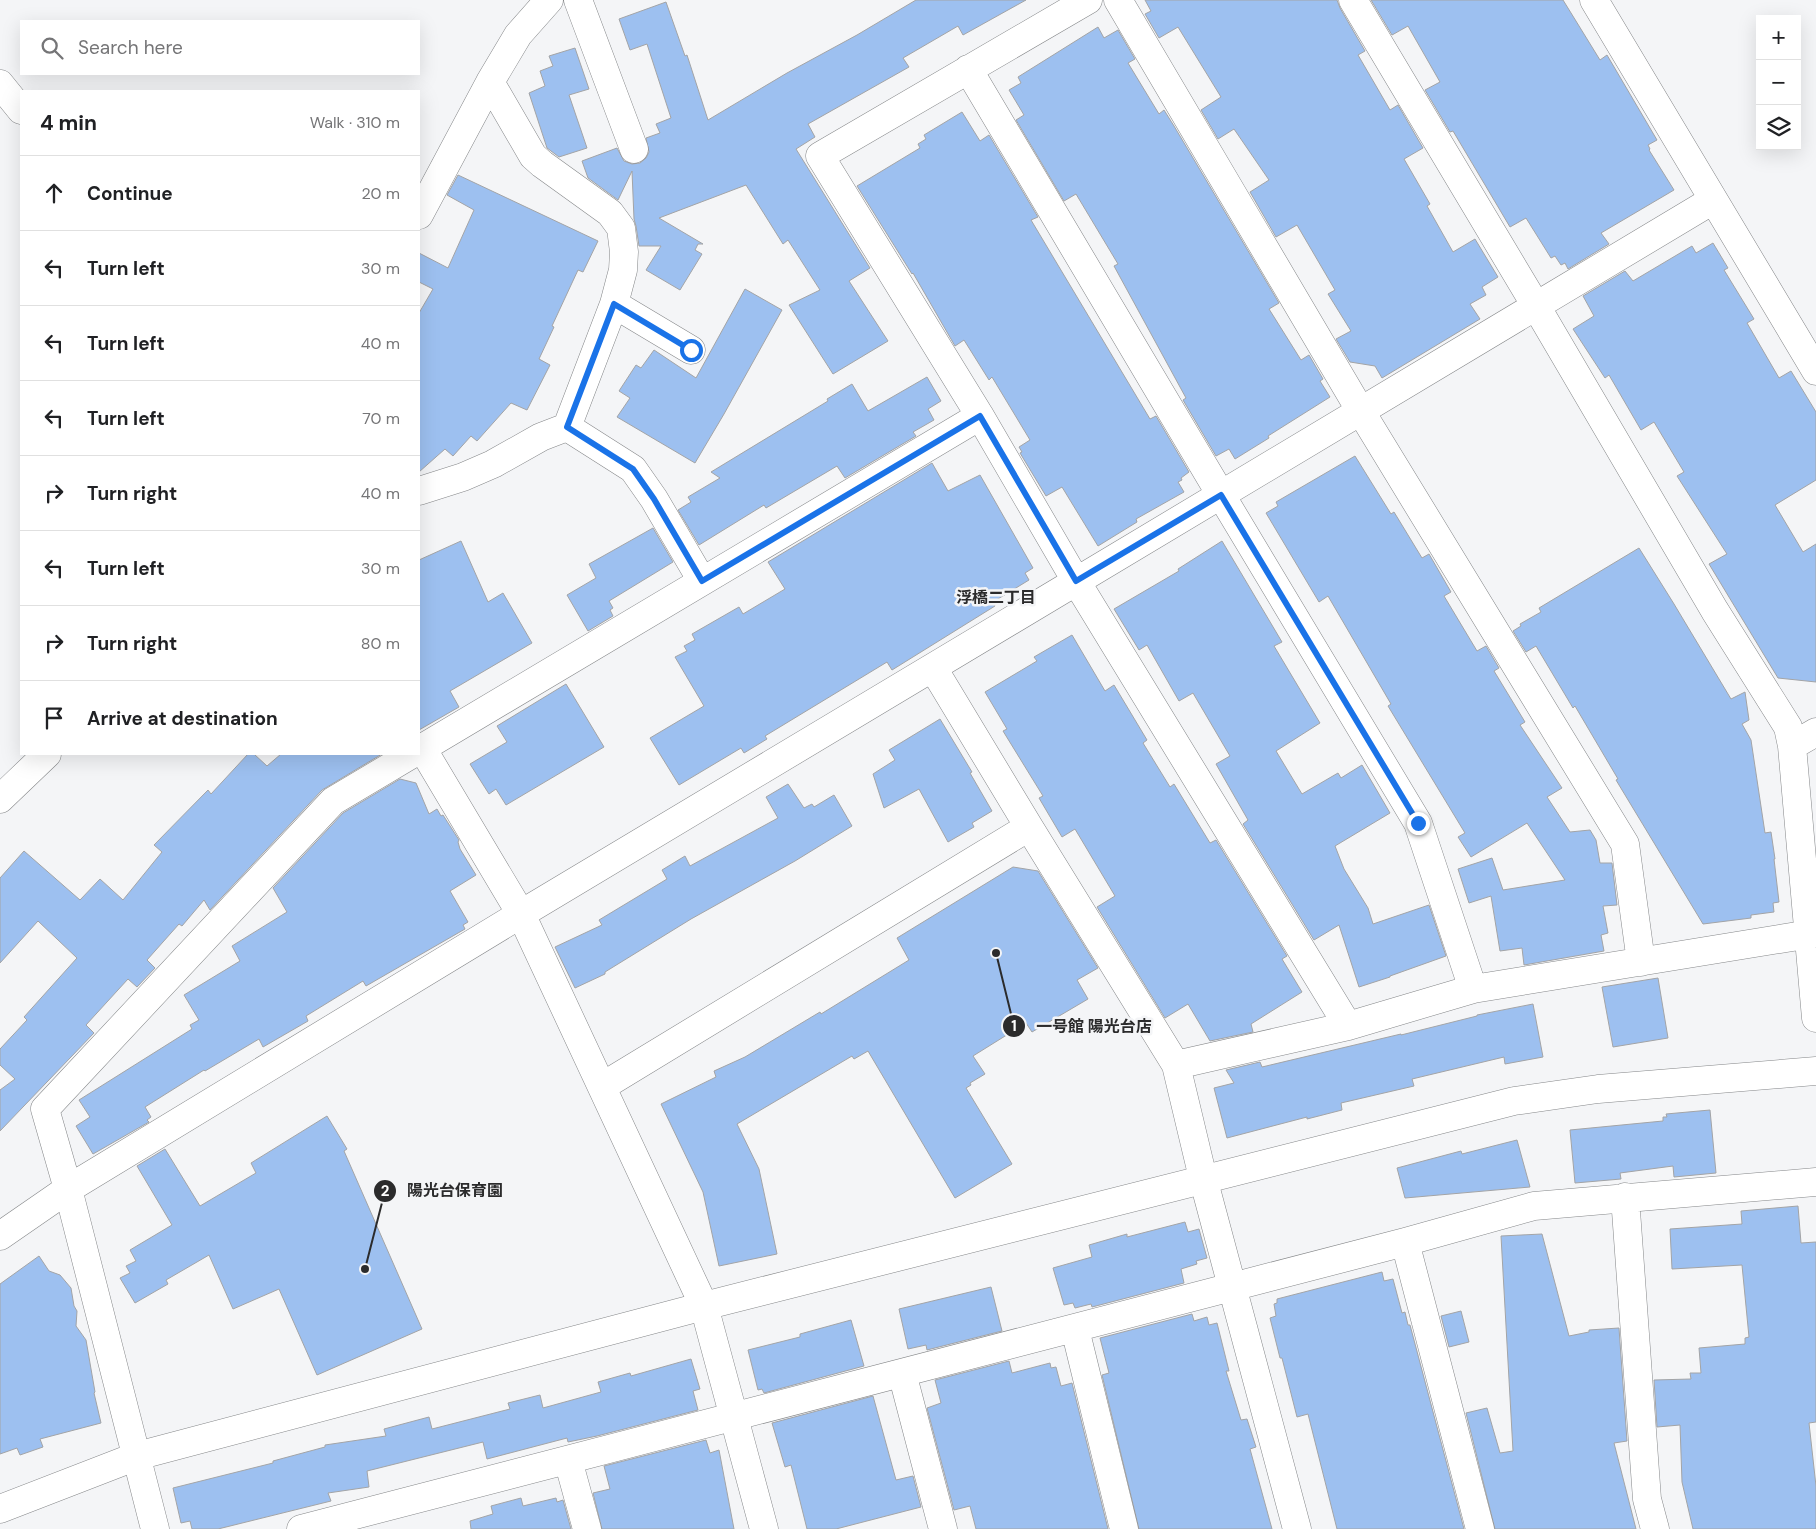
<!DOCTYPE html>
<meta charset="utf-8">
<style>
:root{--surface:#fff;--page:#f2f2f2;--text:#202124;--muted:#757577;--line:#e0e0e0}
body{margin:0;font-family:"DM Sans","Noto Sans JP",sans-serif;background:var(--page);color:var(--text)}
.controls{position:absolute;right:15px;top:15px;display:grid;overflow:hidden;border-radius:0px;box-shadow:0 5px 20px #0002}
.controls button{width:45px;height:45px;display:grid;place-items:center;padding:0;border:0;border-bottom:1px solid var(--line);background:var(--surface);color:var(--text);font:25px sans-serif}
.stop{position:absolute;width:15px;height:15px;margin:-11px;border:4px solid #1a73e8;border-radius:50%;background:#fff}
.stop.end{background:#1a73e8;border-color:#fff;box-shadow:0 1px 5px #0008}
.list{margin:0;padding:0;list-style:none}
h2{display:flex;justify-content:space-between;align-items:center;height:65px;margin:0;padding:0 20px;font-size:21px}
h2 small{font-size:16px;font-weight:400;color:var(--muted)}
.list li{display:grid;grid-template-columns:32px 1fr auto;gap:15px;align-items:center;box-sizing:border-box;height:75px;padding:0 20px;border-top:1px solid var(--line)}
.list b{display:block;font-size:19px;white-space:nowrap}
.list em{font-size:16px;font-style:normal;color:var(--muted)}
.icon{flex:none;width:28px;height:28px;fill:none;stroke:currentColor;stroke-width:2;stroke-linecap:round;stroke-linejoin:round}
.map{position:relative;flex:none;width:1816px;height:1529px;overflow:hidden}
.search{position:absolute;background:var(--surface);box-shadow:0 5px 20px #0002;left:20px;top:20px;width:400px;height:55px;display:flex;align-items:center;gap:12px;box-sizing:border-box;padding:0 18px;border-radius:0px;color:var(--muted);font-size:19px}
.panel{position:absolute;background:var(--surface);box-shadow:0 5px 20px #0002;left:20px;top:90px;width:400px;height:665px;border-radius:0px}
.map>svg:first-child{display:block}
.building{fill:#9dc0f0;stroke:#a3a4a6}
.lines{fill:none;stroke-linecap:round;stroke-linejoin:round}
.minor-casing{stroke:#858789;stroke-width:29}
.tertiary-casing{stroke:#858789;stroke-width:29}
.minor{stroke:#fff;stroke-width:28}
.tertiary{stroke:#fff;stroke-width:28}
.route{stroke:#1a73e8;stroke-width:6}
.labels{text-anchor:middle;stroke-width:5;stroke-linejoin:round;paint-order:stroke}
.neighbourhood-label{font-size:16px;font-weight:bold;fill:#2b2b2c;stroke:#f4f5f7}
.leader{fill:none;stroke:#2b2b2c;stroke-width:2}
.callout-dot{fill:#2b2b2c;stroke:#f4f5f7;stroke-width:2}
.mark-label{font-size:15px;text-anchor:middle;font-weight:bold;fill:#fff}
.callout-label{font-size:16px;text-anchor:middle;font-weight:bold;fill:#2b2b2c;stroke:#f4f5f7;stroke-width:5;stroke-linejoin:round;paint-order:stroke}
</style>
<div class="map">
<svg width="1816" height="1529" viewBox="0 0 1816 1529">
<rect width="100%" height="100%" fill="#f4f5f7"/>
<!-- building -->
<path class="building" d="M916,0H1026L963,35L958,26L903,58L909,67L808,124L815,137L796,149L870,268L849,281L888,341L833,374L789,305L820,290L788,240L783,244L746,185L659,218L703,244H698L695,250L702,254L680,290L646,270L661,246H639L636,226L634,219L632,171L618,200L588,178L582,161L617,148L624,161L632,164L640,163L646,158L649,152L646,138L660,133L656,124L671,118L647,44L630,50L619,19L666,2L685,56L687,55L708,120L787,73L857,35Z
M1145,0H1337L1340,8L1365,51L1358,55L1390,110L1398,105L1423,148L1404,159L1430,204L1427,206L1453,252L1475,239L1498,277L1482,287L1486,295L1470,304L1480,319L1382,378L1375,366L1350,362L1336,339L1351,331L1328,294L1335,290L1297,225L1276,237L1250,192L1269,180L1234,129L1218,139L1201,110L1221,97L1178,27L1159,38L1145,14L1151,11Z
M1371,0H1563L1600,60L1607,55L1657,140L1648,145L1650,149L1649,150L1674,190L1601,233L1609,244L1568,269L1565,263L1561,265L1555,256L1551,258L1526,218L1510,227L1453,131L1450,132L1425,90L1440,82L1408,26L1392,35Z
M1098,27L1104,38L1118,30L1135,59L1128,63L1159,114L1164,110L1174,126L1279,303L1269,309L1301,360L1309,355L1323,379L1320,381L1330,397L1268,436L1269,438L1235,459L1229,449L1216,456L1183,400L1186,398L1114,266L1118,264L1076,194L1064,201L1016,120L1024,115L1009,90L1021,83L1018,77Z
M575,48L589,89L569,95L587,148L559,157L547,148L529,93L545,86L540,71L553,66L549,56Z
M962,112L980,141L989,135L1038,217L1031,220L1150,419L1156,416L1189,472L1181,478L1182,480L1178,482L1184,492L1136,519L1137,522L1098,546L1062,487L1046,496L1020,453L1022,452L1019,447L1030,440L992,377L989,380L964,340L955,346L913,273L912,274L857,186L920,148L918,144L926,139L924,135Z
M458,175L598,241L583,272L578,270L552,326L554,327L539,359L550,365L527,410L511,403L477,441L471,436L453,456L445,449L419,472V313L433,289L419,282V253L448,268L474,210L447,195Z
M1713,243L1728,268L1724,270L1754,319L1747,323L1779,378L1791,371L1816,412V480L1775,505L1803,552L1816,544V682L1778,678L1709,564L1727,554L1677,476L1684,472L1654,422L1641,430L1609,375L1605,378L1573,329L1594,316L1583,296L1625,271L1633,281L1692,246L1696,253Z
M745,289L782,310L724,414L695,463L617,417L630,398L619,391L636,365L641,368L654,350L696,378Z
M927,377L941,401L928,409L934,420L913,432L916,436L845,478L837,466L766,508L764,505L699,545L678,510L691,502L688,497L720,478L711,472L828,401L827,399L852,384L868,411Z
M1355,456L1391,514L1394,512L1422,558L1429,554L1451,592L1444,596L1477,651L1486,646L1499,668L1494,671L1525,722L1520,725L1562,788L1547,797L1570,832L1590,830L1596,840L1600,863H1612L1617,905L1603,906L1608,933L1601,935L1604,951L1524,965L1522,948L1500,951L1491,896L1469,903L1458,869L1492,858L1503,890L1565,880L1527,823L1471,857L1458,837L1465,833L1388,706L1391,704L1328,596L1319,602L1266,513L1278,506L1276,502Z
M932,463L948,491L980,475L1033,568L1025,573L1029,580L993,602L995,606L892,670L887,662L765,736L767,739L744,753L741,748L679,785L650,738L704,706L675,657L687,651L684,646L695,640L692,634L739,607L743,614L785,589L768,562Z
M653,528L673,562L609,601L613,608L610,610L613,616L588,631L567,595L596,578L589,564Z
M461,541L488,602L503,593L532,643L450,691L459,707L419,730V560Z
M1222,541L1282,642L1274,646L1320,723L1276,751L1302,794L1338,773L1341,778L1362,765L1390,813L1335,846L1344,869L1368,908L1373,924L1429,905L1446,956L1390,976V977L1359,987L1339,925L1314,940L1243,824L1248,820L1216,764L1230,756L1193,693L1179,701L1147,645L1139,650L1114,609L1179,571L1178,569Z
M1639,548L1674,604L1731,699L1745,692L1749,720L1742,724L1751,740L1765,833L1771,832L1775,859H1774L1779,902L1773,903L1774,912L1751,915V918L1703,924L1616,780L1618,779L1575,706L1573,708L1536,646L1526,652L1513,631L1521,626L1520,624L1541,612L1539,608Z
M1072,635L1105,691L1114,685L1147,740L1143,743L1170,787L1174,784L1210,843L1216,840L1287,956L1282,959L1302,992L1251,1024L1253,1032L1210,1041L1188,1004L1165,1018L1097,907L1115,896L1075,829L1062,837L1039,798L1043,796L1003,731L1007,729L985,692L1037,661L1034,657Z
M566,684L604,747L506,805L496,789L489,794L470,764L507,742L497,726Z
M940,719L972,772L970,773L992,811L972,823L974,827L948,842L919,789L884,808L873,774L895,760L889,750Z
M248,754H254L267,766L281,754H382L322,790L210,910L204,900L182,926L179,924L147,960L155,968L137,987L128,979L86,1025L94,1033L0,1131V1090L15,1079L0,1065V1049L27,1020L24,1017L77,958L38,921L0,963V878L24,851L80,900L100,879L123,900L162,852L154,845L208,790L211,794Z
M400,779L416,783L429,814L437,809L441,816L443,815L459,840L458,842L460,849L476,875L450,891L468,922L463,925L465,929L366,986L363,981L306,1016L308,1021L263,1047L259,1039L205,1071L204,1070L145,1107L151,1117L147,1120L149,1122L93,1154L76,1126L90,1117L79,1100L192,1029L190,1025L199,1020L184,995L240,961L232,946L287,912L273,888L343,813Z
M788,784L804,808L812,804L814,807L834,795L852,826L795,861L691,919L605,972V974L575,988L555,947L602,925L599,920L667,879L662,870L685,856L690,866L778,818L766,797Z
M1013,867L1038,871L1098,968L1077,980L1088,999L1032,1032L1026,1023L973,1056L985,1074L970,1083L971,1085L966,1088L1012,1164L955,1198L868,1051L854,1059L852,1056L737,1124L759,1169L777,1254L719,1266L703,1192L661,1104L716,1077L714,1071L745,1057L820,1012L821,1014L909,960L897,938Z
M1658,978L1668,1038L1613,1047L1602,987Z
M1533,1004L1543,1057L1505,1064L1504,1057L1412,1079L1414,1086L1341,1103L1342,1110L1307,1119V1117L1227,1138L1214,1088L1234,1083L1226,1070L1260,1062L1262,1067L1401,1034V1035L1477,1016V1015Z
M1710,1110L1716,1173L1674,1177L1673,1166L1620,1173L1621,1179L1575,1183L1570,1130L1663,1121V1117H1667L1666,1114Z
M327,1116L347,1149L344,1151L422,1329L317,1375L279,1289L233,1309L209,1255L166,1280L168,1284L135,1303L120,1278L130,1273L126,1266L136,1261L130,1250L172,1225L137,1166L165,1149L200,1206L256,1173L251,1163Z
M1517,1140L1530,1187L1405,1198L1397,1168L1461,1151L1462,1154Z
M1798,1206L1801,1243L1816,1242V1422L1809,1423L1816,1486V1529H1693L1682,1482L1680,1425L1657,1427L1654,1380L1691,1379L1690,1373H1701L1699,1348L1745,1344V1338L1749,1337L1742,1265L1672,1269L1670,1229L1742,1224L1741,1211Z
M1185,1222L1188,1232L1199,1229L1207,1258L1196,1261L1197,1264L1181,1269L1184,1283L1092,1307L1091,1304L1075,1308L1073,1303L1064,1305L1053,1268L1092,1257L1089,1245L1127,1234V1237Z
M1542,1234L1569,1336L1589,1332V1330L1619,1328L1627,1441L1614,1443L1636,1529H1495L1466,1413L1487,1408L1500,1453L1513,1451L1501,1236Z
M39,1256L49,1271L60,1275L71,1288L74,1306L77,1311L76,1326L86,1340L95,1392L94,1393L101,1423L40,1439L43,1447L20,1455L17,1448L0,1454V1284Z
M1382,1272L1384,1281L1393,1279L1402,1313L1405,1312L1408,1325H1410L1464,1529H1337L1308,1414L1297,1417L1282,1358H1280L1270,1318L1276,1316L1274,1304L1277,1303V1299Z
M991,1287L1002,1331L927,1350L926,1345L908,1349L899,1309Z
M1461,1311L1469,1342L1449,1347L1441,1316Z
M1192,1314L1194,1321L1207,1317L1209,1325L1217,1323L1229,1371H1226L1241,1420L1247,1419L1256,1447L1250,1449L1272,1529H1139L1102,1375L1109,1373L1100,1338Z
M851,1320L864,1366L764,1393L762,1389L758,1390L748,1350L800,1337V1334Z
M691,1359L700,1389L693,1391L698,1410L597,1436L568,1442L567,1438L487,1459L483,1442L367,1471L369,1487L328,1493L331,1501L218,1529H192L190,1521L181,1523L173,1488L273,1463V1461L325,1447V1445L386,1436L384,1429L429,1417L432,1429L510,1409L508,1403L540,1395L543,1408L601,1392L598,1382L630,1373L631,1376Z
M1009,1361L1012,1373L1050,1363L1051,1368L1056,1367L1061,1386L1072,1383L1108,1529H976L970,1506L954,1510L927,1408L941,1403L935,1380Z
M873,1396L896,1480L913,1476L921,1507L836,1529H807L791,1465L785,1467L772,1423Z
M706,1440L710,1453L719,1450L734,1529H602L593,1493L610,1489L604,1466Z
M521,1498L523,1506L556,1498L557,1502L563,1500L571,1529H471L470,1521L493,1514L491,1506Z"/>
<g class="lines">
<!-- minor casing -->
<g class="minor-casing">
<path id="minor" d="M578,0L634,149
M1088,0L820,156L980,416L1076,581L1348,1026
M1118,0L1360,410L1625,844L1641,962
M1353,0L1536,306L1715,611L1788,727L1792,746L1816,1018
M1594,0L1816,371
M968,69L1221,495L1418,823L1473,989
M490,82L533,156L542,164L610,213L621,228L624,252L623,270L614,304L567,427L633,469L654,499L702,581
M0,84L21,110
M419,215L490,82L518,35L549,0
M614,304L691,350
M419,491L463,477L493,464L541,437L567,427
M933,668L1029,827L1176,1065L1203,1178L1297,1529
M1792,746L1816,732
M422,748L521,914L704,1306L764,1529
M419,750L980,416
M0,799L47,754
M1176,1065L1348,1026L1473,989L1816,933
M603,1086L1029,827
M1625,1197L1647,1499L1655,1529
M0,1236L68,1189L521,914L1713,200
M1405,1242L1480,1529
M1075,1329L1124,1529
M902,1373L943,1529
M568,1460L587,1529
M155,1529L68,1189L45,1109L333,801L412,754
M301,1529L1405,1242L1534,1206L1816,1182"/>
</g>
<!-- tertiary casing -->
<g class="tertiary-casing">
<path id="tertiary" d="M0,1509L137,1456L704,1306L1514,1101L1598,1089L1816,1071"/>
</g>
<!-- minor -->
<use href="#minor" class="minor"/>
<!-- tertiary -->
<use href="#tertiary" class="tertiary"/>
</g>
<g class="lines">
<!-- route -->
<path class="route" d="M691,350L614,304L567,427L633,469L654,499L702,581L980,416L1076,581L1221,495L1418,823"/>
</g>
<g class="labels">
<!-- neighbourhood labels -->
<g class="neighbourhood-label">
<text x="996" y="603">浮橋二丁目</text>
</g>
</g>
<!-- callouts -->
<path class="leader" d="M996 953L1014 1026M365 1269L385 1191"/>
<g class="callout-dot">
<circle cx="996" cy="953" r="5"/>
<circle cx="365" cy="1269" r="5"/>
<circle cx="1014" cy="1026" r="12"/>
<circle cx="385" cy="1191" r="12"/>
</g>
<g class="mark-label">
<text x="1014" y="1031">1</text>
<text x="385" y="1196">2</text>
</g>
<g class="callout-label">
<text x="1094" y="1032">一号館 陽光台店</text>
<text x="455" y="1196">陽光台保育園</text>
</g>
</svg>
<div class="controls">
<button>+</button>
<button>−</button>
<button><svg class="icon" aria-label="layers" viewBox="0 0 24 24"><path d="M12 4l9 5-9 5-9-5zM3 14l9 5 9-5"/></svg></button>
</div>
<div class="stop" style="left:691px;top:350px"></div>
<div class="stop end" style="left:1418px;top:823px"></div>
<div class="search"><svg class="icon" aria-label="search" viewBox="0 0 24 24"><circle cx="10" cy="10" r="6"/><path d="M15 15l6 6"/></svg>Search here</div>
<section class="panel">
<h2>4 min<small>Walk · 310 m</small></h2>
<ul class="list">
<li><svg class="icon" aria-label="ahead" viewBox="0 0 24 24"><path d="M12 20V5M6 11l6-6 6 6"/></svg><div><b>Continue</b></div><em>20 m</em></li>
<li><svg class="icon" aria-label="left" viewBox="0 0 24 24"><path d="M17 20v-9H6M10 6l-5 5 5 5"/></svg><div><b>Turn left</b></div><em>30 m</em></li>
<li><svg class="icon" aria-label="left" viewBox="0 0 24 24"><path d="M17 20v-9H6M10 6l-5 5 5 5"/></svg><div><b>Turn left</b></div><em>40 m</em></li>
<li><svg class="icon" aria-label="left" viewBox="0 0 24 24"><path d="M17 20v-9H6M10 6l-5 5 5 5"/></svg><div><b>Turn left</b></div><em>70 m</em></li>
<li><svg class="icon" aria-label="right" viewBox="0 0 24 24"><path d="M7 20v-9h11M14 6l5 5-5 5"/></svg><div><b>Turn right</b></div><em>40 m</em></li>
<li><svg class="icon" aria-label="left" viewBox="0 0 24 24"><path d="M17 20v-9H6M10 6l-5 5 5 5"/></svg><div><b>Turn left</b></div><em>30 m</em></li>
<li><svg class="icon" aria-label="right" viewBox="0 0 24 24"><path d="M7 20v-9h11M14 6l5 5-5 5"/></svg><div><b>Turn right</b></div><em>80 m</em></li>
<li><svg class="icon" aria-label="arrive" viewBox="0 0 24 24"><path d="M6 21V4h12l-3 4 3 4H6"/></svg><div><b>Arrive at destination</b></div></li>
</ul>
</section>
</div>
